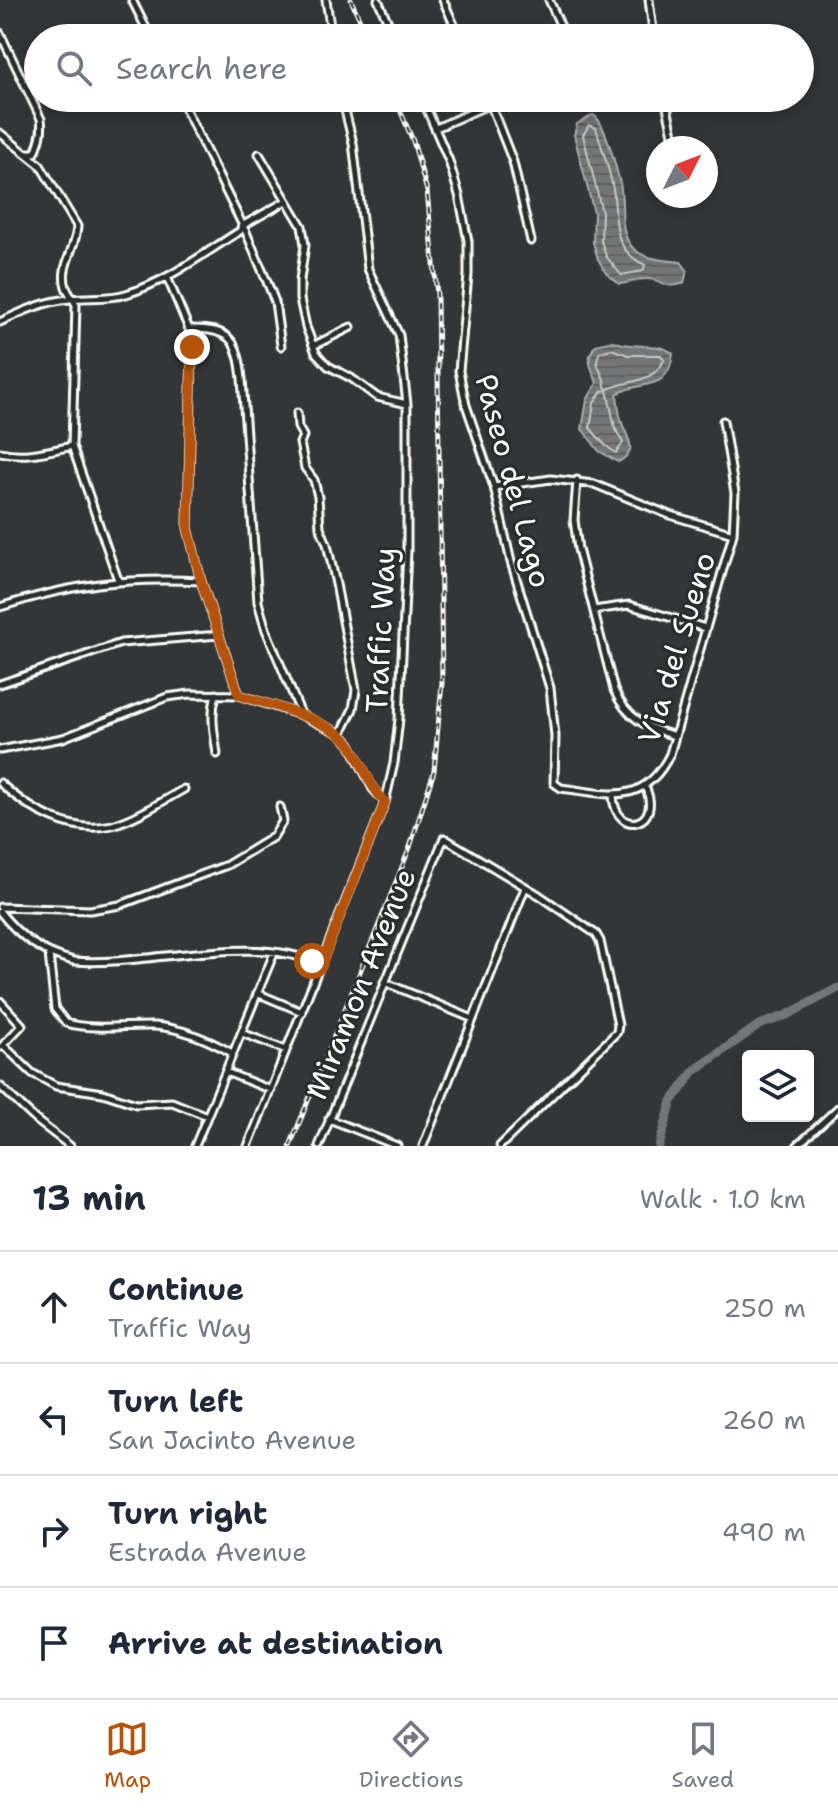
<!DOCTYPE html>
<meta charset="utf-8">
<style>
:root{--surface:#fff;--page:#f6f6f7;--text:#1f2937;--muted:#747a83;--line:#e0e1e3;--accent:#b45309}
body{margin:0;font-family:"Shantell Sans",sans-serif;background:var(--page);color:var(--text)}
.controls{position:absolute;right:24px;bottom:24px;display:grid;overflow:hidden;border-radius:8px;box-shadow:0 4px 20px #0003}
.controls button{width:72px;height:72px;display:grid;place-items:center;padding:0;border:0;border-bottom:2px solid var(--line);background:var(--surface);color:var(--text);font:40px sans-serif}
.compass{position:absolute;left:646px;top:136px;width:72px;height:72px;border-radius:50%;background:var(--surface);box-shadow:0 4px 20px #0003;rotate:48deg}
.stop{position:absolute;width:24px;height:24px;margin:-18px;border:6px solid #b45309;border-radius:50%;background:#fff}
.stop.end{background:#b45309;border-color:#fff;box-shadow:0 2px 8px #0008}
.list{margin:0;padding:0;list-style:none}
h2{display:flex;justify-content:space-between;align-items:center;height:104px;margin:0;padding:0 32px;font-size:34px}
h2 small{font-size:26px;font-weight:400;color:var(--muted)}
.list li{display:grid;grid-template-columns:52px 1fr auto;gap:24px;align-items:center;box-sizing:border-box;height:112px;padding:0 32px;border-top:2px solid var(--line)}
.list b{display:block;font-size:30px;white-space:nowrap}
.list p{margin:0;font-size:26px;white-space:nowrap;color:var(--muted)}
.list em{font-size:26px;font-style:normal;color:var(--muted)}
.icon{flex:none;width:44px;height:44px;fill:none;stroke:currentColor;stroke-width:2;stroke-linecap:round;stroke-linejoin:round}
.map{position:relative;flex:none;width:838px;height:1146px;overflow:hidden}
.search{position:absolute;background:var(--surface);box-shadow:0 4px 20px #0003;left:24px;right:24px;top:24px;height:88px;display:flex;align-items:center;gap:20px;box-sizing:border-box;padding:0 28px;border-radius:44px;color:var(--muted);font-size:30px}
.sheet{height:552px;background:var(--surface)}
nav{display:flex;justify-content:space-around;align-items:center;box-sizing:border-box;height:112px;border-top:2px solid var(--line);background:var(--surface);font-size:22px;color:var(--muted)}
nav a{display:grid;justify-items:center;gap:4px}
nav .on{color:var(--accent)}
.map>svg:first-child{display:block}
.water{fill:url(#water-rules);stroke:#abacad;stroke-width:2}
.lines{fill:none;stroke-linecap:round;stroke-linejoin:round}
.shore{stroke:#c7c8c8;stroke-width:2}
.river{stroke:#737576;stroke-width:9}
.minor-casing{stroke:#fff;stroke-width:11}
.minor{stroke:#2a2d2e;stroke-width:5}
.rail-casing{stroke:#fff;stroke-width:5}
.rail{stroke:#2a2d2e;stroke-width:2;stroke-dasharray:6;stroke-linecap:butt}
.route{stroke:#b45309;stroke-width:10}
.labels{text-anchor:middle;stroke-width:6;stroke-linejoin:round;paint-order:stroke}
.street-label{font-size:30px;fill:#fff;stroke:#2a2d2e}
</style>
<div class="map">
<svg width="838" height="1146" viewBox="0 0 838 1146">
<defs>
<pattern id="water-rules" width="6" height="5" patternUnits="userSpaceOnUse" patternTransform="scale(2)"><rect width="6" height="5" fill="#737576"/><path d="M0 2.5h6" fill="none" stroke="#606061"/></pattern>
</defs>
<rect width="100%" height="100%" fill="#333536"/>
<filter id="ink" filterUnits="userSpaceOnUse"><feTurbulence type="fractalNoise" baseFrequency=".0125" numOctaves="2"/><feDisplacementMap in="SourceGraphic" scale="16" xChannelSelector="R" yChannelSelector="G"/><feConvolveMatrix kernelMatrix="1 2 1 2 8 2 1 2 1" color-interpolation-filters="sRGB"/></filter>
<g filter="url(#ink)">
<!-- water -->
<path class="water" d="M593,115C605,120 616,168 620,183C625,203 617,233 634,249C645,260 667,260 681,262L687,270L684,283C664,291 663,278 646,279C637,279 629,283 619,284L606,273L598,259L593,242L594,213L574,135L577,124Z
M613,341C632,350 662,341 673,354C668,394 641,379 617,394C618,405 619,418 624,428C630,442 637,453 618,462L599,451L582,429L587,400L597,383C593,369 583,360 596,345Z"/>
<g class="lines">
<!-- shore -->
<path class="shore" d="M589,125L596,128C601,146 610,170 613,189C618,221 610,249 645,265L643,271L621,275L606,256L601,241L602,212L583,135Z
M611,349L628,355H661L664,360C654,383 628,380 608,389L605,387C606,373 591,366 600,352Z
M607,390L615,428L623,443L616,453L605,445L590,428L594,403L602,391Z"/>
<!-- river -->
<path class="river" d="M659,1146L672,1101L694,1071L759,1025L787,1015L838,988"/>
<!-- minor casing -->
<g class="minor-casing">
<path id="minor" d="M132,0L151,38
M326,0L332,38
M378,0L395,38
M443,0L460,38
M549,0L566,38
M649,0L654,38
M0,33L41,119C43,131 40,141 35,153H29
M180,98L246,232L270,289L275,302L281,346
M422,98L449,161L459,195L468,241V275L459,371L466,405L494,487L511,562L550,688L555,736L554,783L561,788C609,794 644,807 670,754L733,534L735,493L723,421
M488,98L513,162L531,241
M665,98L676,148
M436,128L504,98
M0,133L40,165L77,226C77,247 59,266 66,287C68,293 73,298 76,305L72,446L118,580
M259,154L302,226L305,245L300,280V299L306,327L316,353L328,366L351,378L377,397L407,404
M242,226L286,201
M167,277L189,329L192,347L188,528L201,581L239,695
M0,322C23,311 45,301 70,299C89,296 107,300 126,294C167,282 203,254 240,231L242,226
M189,329C231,328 238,340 242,379L258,602L266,630L301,714
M313,346L351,327
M297,413L298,427L303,436L300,443L305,468L314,480L318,497L320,527L327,544L336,584L356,690L353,709L341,734
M0,452C25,458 48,451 72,446
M577,480L574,520L578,549L614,690C626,718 647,728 675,736
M494,487L551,479L594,484L667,514L733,534
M0,607C72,584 126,577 201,581
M594,610L629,605L705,628
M0,684L121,643L219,635
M216,694C210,715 214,732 217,754
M0,750L63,738L167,697L190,694L239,695L301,715L341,734L350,744L373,789L385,802
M0,783C28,809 71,835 112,825C137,818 161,802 184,789
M613,796C616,839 664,825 645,787
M0,907L90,910L120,905L227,865L273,837L283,821L280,807
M0,912C20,937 41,953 74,961C149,967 252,931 321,965
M49,954L55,1009L66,1023C95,1031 126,1025 155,1026C182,1028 209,1040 232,1053
M384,982L473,1019
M257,993L302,1012
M0,1001L22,1025L1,1047
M242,1033L286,1050
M3,1045L32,1073L56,1086L103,1093L136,1104L172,1102L207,1116
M226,1072L271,1090
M0,1086L36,1120L70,1146
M329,1119L397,1146
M195,1146L274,953
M248,1146L385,802L394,763L399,719L407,551V404L399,335L368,269L353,143L342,98
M319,1146L444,838L539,895L596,934L600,941L618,1025L617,1032L500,1146
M423,1146L525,888
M797,1146L838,1108"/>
</g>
<!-- minor -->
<use href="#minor" class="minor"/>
<!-- rail casing -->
<g class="rail-casing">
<path id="rail" d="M351,0L368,38
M290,1146L410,847L434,771L442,683L437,295L427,191L413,141L395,98"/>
</g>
<!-- rail -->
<use href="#rail" class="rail"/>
</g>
</g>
<g class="lines" filter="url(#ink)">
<!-- route -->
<path class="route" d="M192,347L188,528L201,581L239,695C267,704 331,720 349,743C363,762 368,785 385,802L321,965L312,961"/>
</g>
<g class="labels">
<!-- street labels -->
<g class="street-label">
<text transform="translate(513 481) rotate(75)" y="10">Paseo del Lago</text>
<text transform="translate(381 630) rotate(-87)" y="10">Traffic Way</text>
<text transform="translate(677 648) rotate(-73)" y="10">Via del Sueno</text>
<text transform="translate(361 984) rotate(-68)" y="10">Miramon Avenue</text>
</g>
</g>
</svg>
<div class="controls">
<button><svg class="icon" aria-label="layers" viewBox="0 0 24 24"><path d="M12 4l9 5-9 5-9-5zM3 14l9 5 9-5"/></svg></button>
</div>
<svg class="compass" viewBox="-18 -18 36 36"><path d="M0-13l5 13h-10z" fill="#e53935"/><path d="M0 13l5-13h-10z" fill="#747a83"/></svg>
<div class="stop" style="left:312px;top:961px"></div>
<div class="stop end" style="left:192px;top:347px"></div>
<div class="search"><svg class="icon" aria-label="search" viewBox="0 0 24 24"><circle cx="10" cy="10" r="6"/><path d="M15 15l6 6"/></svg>Search here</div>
</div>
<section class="sheet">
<h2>13 min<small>Walk · 1.0 km</small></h2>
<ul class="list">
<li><svg class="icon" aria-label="ahead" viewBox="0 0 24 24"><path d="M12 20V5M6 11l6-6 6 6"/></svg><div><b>Continue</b><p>Traffic Way</p></div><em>250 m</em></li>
<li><svg class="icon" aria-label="left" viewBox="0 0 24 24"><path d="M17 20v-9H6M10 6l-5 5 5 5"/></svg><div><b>Turn left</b><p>San Jacinto Avenue</p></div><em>260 m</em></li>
<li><svg class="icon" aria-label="right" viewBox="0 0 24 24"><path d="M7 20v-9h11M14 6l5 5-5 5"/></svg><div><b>Turn right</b><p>Estrada Avenue</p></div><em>490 m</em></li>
<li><svg class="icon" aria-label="arrive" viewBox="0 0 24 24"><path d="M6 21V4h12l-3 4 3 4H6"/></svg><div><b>Arrive at destination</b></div></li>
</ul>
</section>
<nav>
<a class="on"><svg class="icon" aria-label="map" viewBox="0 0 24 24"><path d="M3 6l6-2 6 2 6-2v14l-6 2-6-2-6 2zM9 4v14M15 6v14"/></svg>Map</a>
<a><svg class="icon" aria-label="directions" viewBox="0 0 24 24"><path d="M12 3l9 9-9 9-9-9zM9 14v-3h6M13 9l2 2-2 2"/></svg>Directions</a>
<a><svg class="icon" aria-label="saved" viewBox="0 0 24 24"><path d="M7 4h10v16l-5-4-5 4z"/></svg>Saved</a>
</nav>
